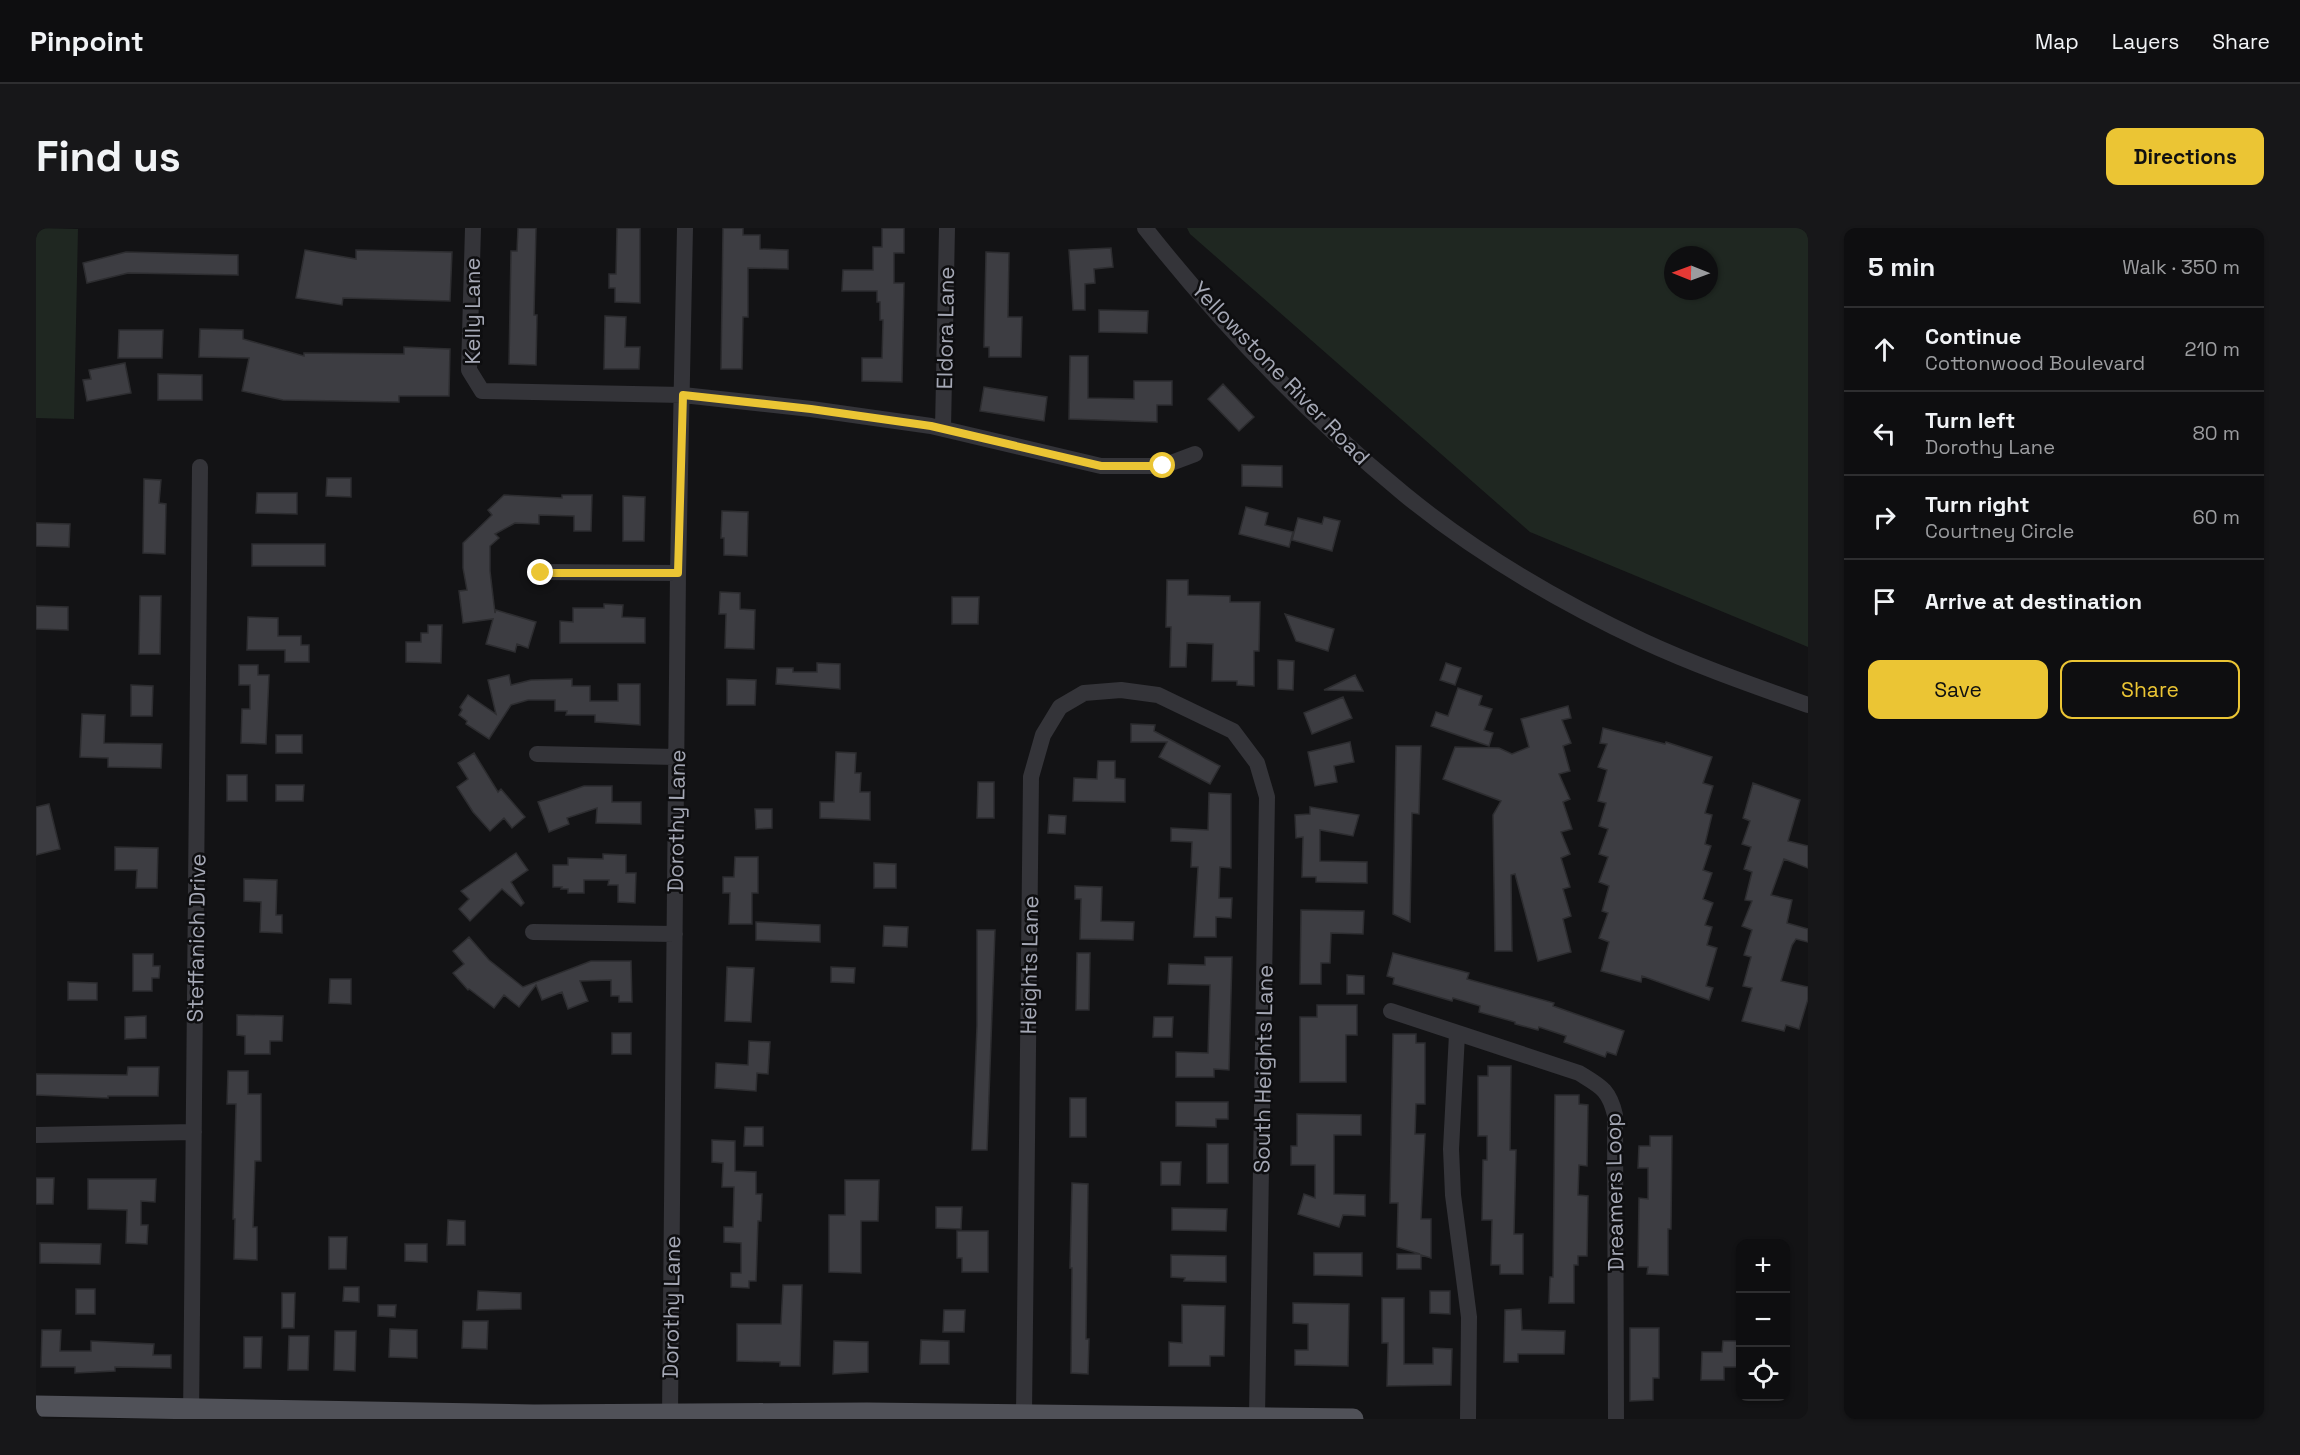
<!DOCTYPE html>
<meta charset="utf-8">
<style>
:root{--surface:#0e0e10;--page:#171719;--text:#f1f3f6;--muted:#9b9c9f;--line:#2e2e30;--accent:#ebc534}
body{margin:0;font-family:"Space Grotesk",sans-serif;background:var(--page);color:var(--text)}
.controls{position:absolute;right:18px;bottom:18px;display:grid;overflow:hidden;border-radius:12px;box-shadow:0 2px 4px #0004}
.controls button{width:54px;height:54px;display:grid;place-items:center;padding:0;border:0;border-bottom:2px solid var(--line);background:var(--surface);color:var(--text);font:30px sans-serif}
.compass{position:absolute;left:1628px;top:18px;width:54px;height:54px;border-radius:50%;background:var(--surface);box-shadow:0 2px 4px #0004;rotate:271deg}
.stop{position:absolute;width:18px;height:18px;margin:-14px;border:4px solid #ebc534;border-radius:50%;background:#fff}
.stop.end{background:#ebc534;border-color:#fff;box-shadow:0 2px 6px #0008}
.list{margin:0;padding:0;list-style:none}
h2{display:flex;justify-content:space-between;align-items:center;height:78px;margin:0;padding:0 24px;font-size:26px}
h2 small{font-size:20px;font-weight:400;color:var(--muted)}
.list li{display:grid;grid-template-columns:39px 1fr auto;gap:18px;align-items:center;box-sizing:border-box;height:84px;padding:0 24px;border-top:2px solid var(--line)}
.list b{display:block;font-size:22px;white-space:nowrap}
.list p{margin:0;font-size:20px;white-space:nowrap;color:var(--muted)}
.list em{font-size:20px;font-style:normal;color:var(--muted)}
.actions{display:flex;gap:12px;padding:18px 24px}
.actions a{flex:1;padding:14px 0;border:2px solid var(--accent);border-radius:12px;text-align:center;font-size:21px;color:var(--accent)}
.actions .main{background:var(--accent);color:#111}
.icon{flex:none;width:33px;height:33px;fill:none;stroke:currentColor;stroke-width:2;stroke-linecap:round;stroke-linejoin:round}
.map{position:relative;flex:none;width:1772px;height:1191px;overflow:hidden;border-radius:12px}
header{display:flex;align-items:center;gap:36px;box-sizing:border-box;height:84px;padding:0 30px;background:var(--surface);border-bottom:2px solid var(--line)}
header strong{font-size:28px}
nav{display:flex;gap:33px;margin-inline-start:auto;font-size:21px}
.intro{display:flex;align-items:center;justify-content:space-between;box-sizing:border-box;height:144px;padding:0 36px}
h1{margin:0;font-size:42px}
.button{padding:15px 27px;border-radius:12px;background:var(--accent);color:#111;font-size:21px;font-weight:700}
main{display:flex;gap:36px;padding:0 36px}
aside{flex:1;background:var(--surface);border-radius:12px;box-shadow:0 2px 4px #0004}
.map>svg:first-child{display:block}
.green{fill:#1f2721;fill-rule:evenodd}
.building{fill:#3d3d42;stroke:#2d2d30;stroke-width:1.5}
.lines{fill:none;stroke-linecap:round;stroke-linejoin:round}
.minor{stroke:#343439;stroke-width:16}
.major{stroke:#505158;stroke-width:21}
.route{stroke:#ebc534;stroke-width:8}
.labels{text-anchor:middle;stroke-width:5;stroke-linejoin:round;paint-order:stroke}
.street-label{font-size:22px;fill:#a5a8b5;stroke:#0e0e10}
</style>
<header>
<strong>Pinpoint</strong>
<nav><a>Map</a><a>Layers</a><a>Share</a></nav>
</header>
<div class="intro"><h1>Find us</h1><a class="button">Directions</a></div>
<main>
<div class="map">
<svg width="1772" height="1191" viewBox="0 0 1772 1191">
<rect width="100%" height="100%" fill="#131315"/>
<!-- green -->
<path class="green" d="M0,0L42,1L38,191L0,190Z
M1151,0H1772V419L1494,304L1154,6ZM1637,27H1673V63H1637Z"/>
<!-- building -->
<path class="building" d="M482,0H500L498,87H501L500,137L473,136L475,23H481Z
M581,0H604V75L579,74V60H573V46H580Z
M687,0H707V7H724V21L752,22V41L712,40V89H707L706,141H685Z
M846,0H868V25H858V55H868L866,154L826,153V130H846L847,92H844V74H841V63H806L807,42H837V19H846Z
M1075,20L1077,39L1058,41L1059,55L1049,56V82H1037L1033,22Z
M269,22L320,31V22L416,24L414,73L307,70L306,77L260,70Z
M90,24L202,27V47L92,45L51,55L47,35Z
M950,24L973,25L972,89H986L985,129H953V119H948Z
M1063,82L1112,83L1111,105L1063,104Z
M569,88L590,89L589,119H604L603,141H568Z
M164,101L207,102V111L268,128V125L368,126V119L414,121L413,168H363V174L247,172L206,163L213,130L163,129Z
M83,102H127L126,130H82Z
M1034,128H1052V170L1098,171V153H1136V177H1121V194L1033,191Z
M89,135L95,165L51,173L47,152L55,151L53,142Z
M122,146L166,147V172H122Z
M1187,156L1218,189L1203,203L1172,171Z
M948,159L1011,169L1008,193L944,183Z
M1206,237L1246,238V259L1206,258Z
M291,250H315V269L290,268Z
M108,251L125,252L123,275L130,276L129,326L107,325Z
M221,265H261V286L220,285Z
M468,267L526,270V267H556L555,303H538V288L503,287V296L479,295L459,306L463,310L454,318V343L459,385L460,382L500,394L492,420L481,416L479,424L450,416L457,391L427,395L423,363L431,362L427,340V315L456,287L452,282Z
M587,268L609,269L608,313H587Z
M1210,279L1232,285L1229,297L1257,304L1253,319L1203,306Z
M686,283L712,284L711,328L688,327V310H685Z
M1288,289L1304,293L1296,323L1256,312L1262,290L1286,296Z
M0,295L34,296L33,319L0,318Z
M216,316H289V338H216Z
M1131,352H1152V367L1194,368V374H1224L1223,423H1218V458L1201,457V453H1176L1177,416L1151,415L1150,439H1134L1135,399H1130Z
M684,364L704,365V381L719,382L718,421L689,420L690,386H683Z
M104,368H125L124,426H103Z
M916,369H943L942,396H916Z
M568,376L587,377L586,389L609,390V415H524V393L537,394V380H568Z
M0,378L32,379V402L0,401Z
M1249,386L1298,401L1292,423L1260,413Z
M212,389L242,390V408H265V417H273V434H249V422H211Z
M392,397H406L405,435L370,434V414H385V405H392Z
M1242,432L1258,433L1257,462L1242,461Z
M781,435L804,436V461L740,456L741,440H757V444H781Z
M1410,435L1425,440L1419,457L1404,452Z
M203,437H222V447H233L230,516L205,515L206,481H214V457H203Z
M473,447L475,457L495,452L536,451V458H554V473H582V456H604V497L559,494V487H530L531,483H519V472H492L475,477L453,511L430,496L431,493L423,487L426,482L424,479L432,467L460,486L452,452Z
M1319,447L1327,463L1288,462Z
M691,451L720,452L719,477H691Z
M95,457L117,458L116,488H95Z
M1422,460L1446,468L1443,477L1456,481L1448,502L1457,505L1453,518L1395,498L1400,484L1412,488Z
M1307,469L1316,490L1276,506L1268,485Z
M1532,478L1535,490L1526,492L1535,515L1527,518L1534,543L1523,546L1534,571L1527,574L1536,601L1525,604L1534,626L1525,630L1534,659L1527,661L1535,688L1527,691L1535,724L1502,733L1479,646L1475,647L1476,723H1459L1457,587L1465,573L1407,551L1419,519L1463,520L1476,526L1493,519L1485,491Z
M46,486L69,487L68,515L126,516L125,540L72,539V530L44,529Z
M1095,496L1119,497L1118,503L1184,538L1174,556L1123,529L1131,514H1095Z
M1567,500L1629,516L1630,514L1676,529L1667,555L1677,558L1669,585L1676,587L1669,616L1675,618L1667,642L1676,645L1667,671L1677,675L1669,697L1676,699L1671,717L1681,720L1670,758L1677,760L1673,772L1606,748L1605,754L1565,743L1573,714L1563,710L1572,685L1566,683L1573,658L1563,654L1572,629L1563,626L1572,601L1563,598L1570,575L1562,573L1571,542L1562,539L1571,516L1564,515Z
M240,507H266V525H240Z
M1314,514L1318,534L1298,538L1301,554L1279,558L1272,524Z
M1360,518H1385L1383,586L1376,585L1374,694L1357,686Z
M800,524L820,525L819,545H825L824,564H834V592L784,590V574H798Z
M438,525L462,564L465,561L489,589L476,600L468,590L454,603L437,584L421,559L432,551L422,535Z
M1062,533H1079V550L1089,551V574L1037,573L1038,550L1061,551Z
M191,547H211V573H191Z
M942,554H958V590H941Z
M1717,555L1764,572L1752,613L1772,618V640L1748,631L1735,667L1756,672L1751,695L1772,701V714L1760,711L1756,717L1745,753L1772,759V771L1763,801L1750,797L1748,803L1706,793L1716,760L1707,758L1715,729L1708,727L1716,702L1706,698L1716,673L1709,672L1716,644L1708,641L1715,619L1706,616L1714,593L1707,590Z
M240,557H268L267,573H240Z
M548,558H576V574H605V596L560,595L561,580L531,590L533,596L513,604L502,574Z
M1173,565L1195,566V640L1184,639L1183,670H1196L1195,690L1180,689V709H1158L1162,639H1155L1156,614L1135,613V600L1172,602Z
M13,576L24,621L0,627V579Z
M1274,579L1323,587L1317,608L1284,602V633L1331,634V655L1280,654V649H1266L1267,609L1260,610L1259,587L1274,586Z
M719,581H736V600L720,601Z
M1013,587L1030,588L1029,606L1012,605Z
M79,619L122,620L121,660H100L101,642H79Z
M480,625L492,642L475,654L488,675L485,678L466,661L434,693L423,681L433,671L425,663Z
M567,626L590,627V645H600L599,675L582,674V657H572L573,652H548V665H532V661H525L526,659H517V637H532V630L567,631Z
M699,629H722V665H716V696H693L694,665H687V649H698Z
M838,635L860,636V660H838Z
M208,651L241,652L240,687H246V705L224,704L225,674L208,673Z
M1039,658L1066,659L1065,693L1098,694L1097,712L1044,711L1045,671H1039Z
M1265,682L1328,683L1327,706L1295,705L1294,735H1285V756H1264Z
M720,694L784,697V714L720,712Z
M848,698L872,699L871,719L847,718Z
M941,702H959L951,922H936L941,798Z
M433,709L453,732L487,759L555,733H595L596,774H583V768H575V752L544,753L552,773L532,781L526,764L506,772L500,757L483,779L468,767L458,780L433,761L432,762L417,745L428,736L417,723Z
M1041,725H1054L1053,782H1040Z
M1357,725L1433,745L1431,751L1518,775L1517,778L1588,803L1580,827L1571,824L1569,829L1528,814L1530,808L1503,799L1502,802L1479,796V794L1443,784L1444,778L1417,770L1416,773L1357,756L1358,750L1351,748Z
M97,726H117V738H124L123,750H116V763H97Z
M1169,729H1196L1193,842L1178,841V849H1140V824L1172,825L1174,757L1132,756L1133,736L1169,737Z
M691,739L718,740L715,794L689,793Z
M795,739L819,740L818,755L795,754Z
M1311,747L1328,748V766H1311Z
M294,751H315V776L293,775Z
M32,754L61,755V772H32Z
M1281,777H1321V807H1310V854H1264V789H1281Z
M201,787L247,788L246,813H234V826H209V808L201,807Z
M110,788V810L89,811V789Z
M1118,789H1137L1136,809H1117Z
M576,805H595V826H576Z
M1357,806H1380V815H1389V876H1380L1379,906H1389L1385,991H1395V1030L1385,1027V1041H1361V1026H1384L1361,1019L1362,975H1354Z
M713,813L734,814L732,846L721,845L720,863L679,860L680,835L712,837Z
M1452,838H1475L1474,922H1480L1478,1006H1487V1046H1464V1037H1455L1456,992H1446L1447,932H1451V908H1442V848H1452Z
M92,839H123L122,868H72V870L0,867V846L91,847Z
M192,843H212V866H225V933H219L217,999H221V1032L198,1031L199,991H197L200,876H191Z
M1519,867H1543V876L1552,877L1551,938L1543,937L1542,967L1552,968L1551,1028H1542V1037H1538V1075H1513L1514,1049H1517Z
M1034,870H1050V909H1034Z
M1140,874H1192V891H1180V899L1140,898Z
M1261,886L1325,887V907H1298V966L1329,967V988L1307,987L1303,999L1262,986L1268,966L1279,970V937H1255V918H1261Z
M709,899H727V918H708Z
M1614,908H1636L1635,1001H1632V1047L1611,1046L1612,1039H1602L1603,970L1612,971V940H1602L1603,918H1614Z
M676,912L699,913V943L720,944V966H726L725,993H722L720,1053H713V1060L695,1059V1045H705V1015L688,1014V999H697L698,959H686L687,935L676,934Z
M1171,916H1192V955H1171Z
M1125,934H1145L1144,957H1125Z
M0,950H18L17,976H0Z
M52,951H120L119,974L105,973V997H112L111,1016L90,1015L91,982L52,981Z
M809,952H843L842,993H825V1045L793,1044V987H809Z
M1036,955L1052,956L1050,1111H1053L1052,1146L1035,1145L1036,1040H1034Z
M900,979H926L925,1001L900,1000Z
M1136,980L1191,981L1190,1003L1136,1002Z
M412,992L429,993V1017H411Z
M921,1003H952V1044H926V1030H921Z
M293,1009H311L310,1041H293Z
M4,1015L65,1016L64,1036L4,1035Z
M369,1016H391V1034L369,1033Z
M1278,1025H1326V1048L1278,1047Z
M1135,1027L1190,1028V1054L1148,1053L1149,1050L1135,1049Z
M747,1057H766L764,1138H744V1134L701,1133V1096H745Z
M308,1059H323V1074L307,1073Z
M40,1061H59V1086H40Z
M442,1063L485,1065V1081L441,1082Z
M1394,1063H1414V1086L1394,1085Z
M246,1065H259L258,1100H246Z
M1346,1070H1368V1136H1397V1120L1416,1121L1415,1157L1351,1158L1352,1115H1346Z
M1257,1075L1313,1076L1312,1138L1259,1137V1122H1272V1096L1257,1095Z
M342,1077H360L359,1089L342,1088Z
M1146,1077L1189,1078L1188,1128H1174V1138H1133V1114L1146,1115Z
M1485,1081L1486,1102L1529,1103L1528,1126H1482V1134H1468L1469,1082Z
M908,1082H929L928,1104H907Z
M427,1093H452L451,1121L426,1120Z
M1594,1100H1623V1150H1617V1172L1594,1173Z
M354,1101L381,1102V1130L353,1129Z
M6,1102H25L24,1123H55V1113L118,1116L117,1127H135V1140L79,1139V1143L39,1145V1139H5Z
M299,1103H320L319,1143L298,1142Z
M253,1108H273L272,1142H252Z
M208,1109H226L225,1140H208Z
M885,1112L913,1113V1136H884Z
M798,1113L832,1114V1144L797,1146Z
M1687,1113H1703V1139H1688V1152H1665L1666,1124H1686Z"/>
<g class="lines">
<!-- minor -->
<path class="minor" d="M437,0L433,142L446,163L647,167L775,181L895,198L1065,238H1127L1159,226
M1109,0C1185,96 1273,188 1368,266C1440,325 1524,374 1607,413C1661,438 1716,457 1772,477
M907,201L911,0
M505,344L642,345
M501,526L640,529
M497,704L639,706
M1355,783L1543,845C1564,858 1573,861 1579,887L1580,1191
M1421,806L1415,921L1417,967L1433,1089L1432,1191
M0,907L158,904
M988,1186L995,549L1007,507L1024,479L1048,465L1085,462L1122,467L1197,503L1221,535L1231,569L1221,1189
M634,1187L642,345L649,0
M155,1191L164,239"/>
<!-- major -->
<path class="major" d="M0,1178L498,1187L831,1185L1317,1191"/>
</g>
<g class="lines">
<!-- route -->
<path class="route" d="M505,345H642L647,167L775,181L895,198L1065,238H1127"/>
</g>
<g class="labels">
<!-- street labels -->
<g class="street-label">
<text transform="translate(436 83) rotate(-90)" y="8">Kelly Lane</text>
<text transform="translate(909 100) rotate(-89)" y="8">Eldora Lane</text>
<text transform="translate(1245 145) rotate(46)" y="8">Yellowstone River Road</text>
<text transform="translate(640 593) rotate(-89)" y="8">Dorothy Lane</text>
<text transform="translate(160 710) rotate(-89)" y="8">Steffanich Drive</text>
<text transform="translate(993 737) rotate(-89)" y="8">Heights Lane</text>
<text transform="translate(1227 841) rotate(-89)" y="8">South Heights Lane</text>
<text transform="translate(1578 964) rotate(-91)" y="8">Dreamers Loop</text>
<text transform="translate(635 1079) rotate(-89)" y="8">Dorothy Lane</text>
</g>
</g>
</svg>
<div class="controls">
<button>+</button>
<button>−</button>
<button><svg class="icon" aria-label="locate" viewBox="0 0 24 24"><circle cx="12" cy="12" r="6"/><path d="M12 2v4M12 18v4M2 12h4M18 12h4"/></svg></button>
</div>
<svg class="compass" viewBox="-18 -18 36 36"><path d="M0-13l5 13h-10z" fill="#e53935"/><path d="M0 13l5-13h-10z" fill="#9b9c9f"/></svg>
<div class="stop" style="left:1127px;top:238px"></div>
<div class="stop end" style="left:505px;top:345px"></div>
</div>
<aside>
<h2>5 min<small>Walk · 350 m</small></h2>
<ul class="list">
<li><svg class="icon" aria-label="ahead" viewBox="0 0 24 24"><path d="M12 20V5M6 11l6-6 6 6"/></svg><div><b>Continue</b><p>Cottonwood Boulevard</p></div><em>210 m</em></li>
<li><svg class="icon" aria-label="left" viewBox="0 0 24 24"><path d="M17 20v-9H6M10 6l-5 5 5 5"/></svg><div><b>Turn left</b><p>Dorothy Lane</p></div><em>80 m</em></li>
<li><svg class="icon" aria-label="right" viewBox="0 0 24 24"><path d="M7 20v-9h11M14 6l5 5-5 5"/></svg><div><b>Turn right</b><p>Courtney Circle</p></div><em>60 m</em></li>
<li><svg class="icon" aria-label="arrive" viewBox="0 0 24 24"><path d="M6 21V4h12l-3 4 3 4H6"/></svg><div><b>Arrive at destination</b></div></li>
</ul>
<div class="actions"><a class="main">Save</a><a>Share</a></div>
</aside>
</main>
